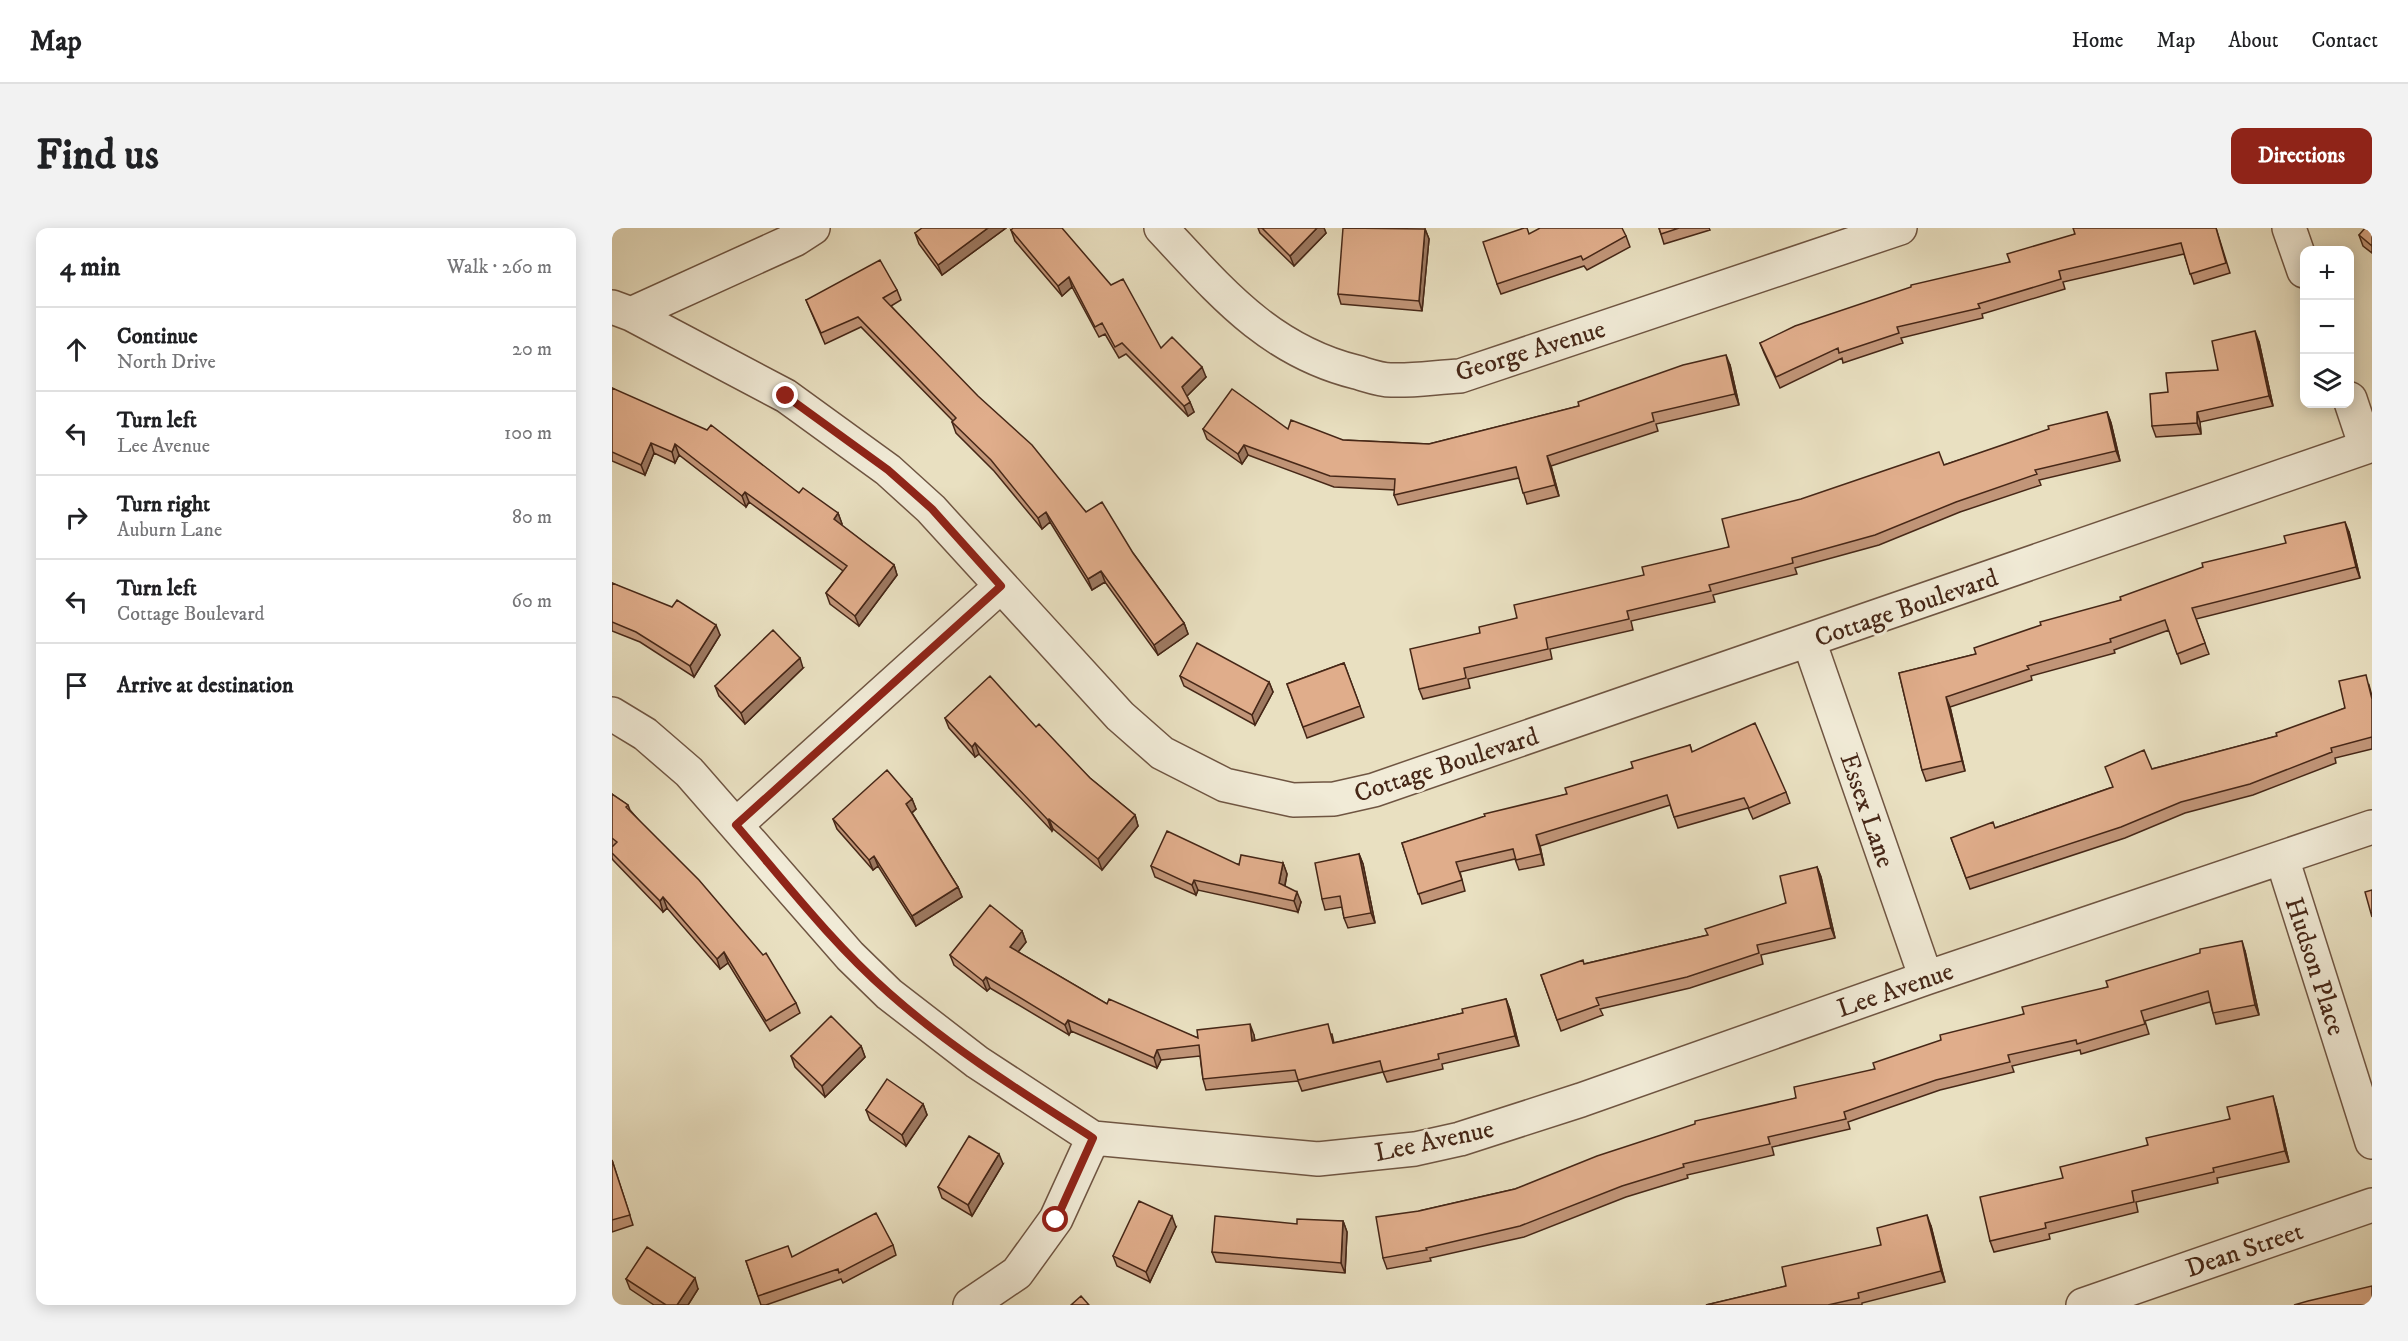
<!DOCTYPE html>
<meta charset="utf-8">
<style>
:root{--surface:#fff;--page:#f2f2f2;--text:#202124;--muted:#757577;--line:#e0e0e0;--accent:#8f2418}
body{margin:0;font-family:"IM FELL DW Pica",serif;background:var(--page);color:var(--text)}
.controls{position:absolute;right:18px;top:18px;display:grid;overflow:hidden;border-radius:12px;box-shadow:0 3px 15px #0003}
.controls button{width:54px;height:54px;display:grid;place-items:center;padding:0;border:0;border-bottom:2px solid var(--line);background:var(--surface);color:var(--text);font:30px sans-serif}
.stop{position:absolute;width:18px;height:18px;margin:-14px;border:4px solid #8f2418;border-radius:50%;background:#fff}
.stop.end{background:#8f2418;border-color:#fff;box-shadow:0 2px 6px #0008}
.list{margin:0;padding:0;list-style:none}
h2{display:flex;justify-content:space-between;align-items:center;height:78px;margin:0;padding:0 24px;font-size:26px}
h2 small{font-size:20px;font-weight:400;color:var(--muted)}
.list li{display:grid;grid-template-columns:39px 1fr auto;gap:18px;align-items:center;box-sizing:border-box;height:84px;padding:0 24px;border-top:2px solid var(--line)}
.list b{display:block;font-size:22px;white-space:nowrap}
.list p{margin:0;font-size:20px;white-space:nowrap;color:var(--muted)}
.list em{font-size:20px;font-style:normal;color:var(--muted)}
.icon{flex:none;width:33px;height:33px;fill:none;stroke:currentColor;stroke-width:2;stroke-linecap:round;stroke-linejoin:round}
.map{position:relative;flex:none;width:1760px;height:1077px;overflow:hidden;border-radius:12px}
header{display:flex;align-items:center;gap:36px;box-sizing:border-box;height:84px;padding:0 30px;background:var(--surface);border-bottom:2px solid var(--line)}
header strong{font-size:28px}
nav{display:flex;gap:33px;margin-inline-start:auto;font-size:21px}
.intro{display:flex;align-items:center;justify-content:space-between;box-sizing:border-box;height:144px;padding:0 36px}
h1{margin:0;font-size:42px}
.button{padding:15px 27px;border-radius:12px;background:var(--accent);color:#fff;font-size:21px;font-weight:700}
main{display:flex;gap:36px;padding:0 36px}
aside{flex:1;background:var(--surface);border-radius:12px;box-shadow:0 3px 15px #0003}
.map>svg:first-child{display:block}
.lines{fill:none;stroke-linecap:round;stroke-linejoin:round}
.minor-casing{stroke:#6f5542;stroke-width:36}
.minor{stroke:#f1ebd7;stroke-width:33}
.wall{fill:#c19578;stroke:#462717;stroke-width:1.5}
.shaded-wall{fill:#9d7961;stroke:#462717;stroke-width:1.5}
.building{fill:#e0ad8b;stroke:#462717;stroke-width:1.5}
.route{stroke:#8f2418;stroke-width:8}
.labels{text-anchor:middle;stroke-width:6;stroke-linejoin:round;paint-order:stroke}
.street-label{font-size:26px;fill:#462717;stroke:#f1ebd7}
</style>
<header>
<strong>Map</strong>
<nav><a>Home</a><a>Map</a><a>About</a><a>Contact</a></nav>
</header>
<div class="intro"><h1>Find us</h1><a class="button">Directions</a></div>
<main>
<aside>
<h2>4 min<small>Walk · 260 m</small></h2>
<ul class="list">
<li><svg class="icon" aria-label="ahead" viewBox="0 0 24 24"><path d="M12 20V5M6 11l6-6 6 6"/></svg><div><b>Continue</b><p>North Drive</p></div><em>20 m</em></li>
<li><svg class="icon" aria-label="left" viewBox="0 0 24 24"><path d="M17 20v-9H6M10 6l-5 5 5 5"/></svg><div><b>Turn left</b><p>Lee Avenue</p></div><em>100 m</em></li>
<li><svg class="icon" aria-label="right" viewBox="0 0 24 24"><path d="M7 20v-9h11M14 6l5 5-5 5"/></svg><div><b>Turn right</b><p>Auburn Lane</p></div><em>80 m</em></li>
<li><svg class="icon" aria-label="left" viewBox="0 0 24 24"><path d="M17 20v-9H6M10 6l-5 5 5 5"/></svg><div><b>Turn left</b><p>Cottage Boulevard</p></div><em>60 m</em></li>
<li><svg class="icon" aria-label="arrive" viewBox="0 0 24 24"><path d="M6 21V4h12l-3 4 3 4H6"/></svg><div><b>Arrive at destination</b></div></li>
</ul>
</aside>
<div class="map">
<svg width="1760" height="1077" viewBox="0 0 1760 1077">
<rect width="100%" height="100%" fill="#e9e0c1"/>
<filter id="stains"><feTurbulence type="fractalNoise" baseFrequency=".00333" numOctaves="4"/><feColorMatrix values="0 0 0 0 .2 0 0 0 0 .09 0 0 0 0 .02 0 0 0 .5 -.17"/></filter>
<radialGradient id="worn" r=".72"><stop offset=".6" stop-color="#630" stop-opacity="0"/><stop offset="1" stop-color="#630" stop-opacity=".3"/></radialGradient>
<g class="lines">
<!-- minor casing -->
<g class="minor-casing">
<path id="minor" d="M549,0C608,63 656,122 744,144C755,147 768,152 779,152C802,153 825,149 848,148L1288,0
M1677,0L1692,43
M0,79L19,86L174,168L276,242L319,281L508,488L550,525L613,557L681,572L722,571L762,562L1760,217
M19,86L184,11L201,0
M1738,171L1754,219
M1197,413L1314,750
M0,486L33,506L77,544L238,728L277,766L365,834L481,910L706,931L803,921L848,911L969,872L1314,750L1760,599
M124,597L389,358
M1670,630L1760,914
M358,1077L405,1045L444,991L481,910
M1471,1077L1760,977"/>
</g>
<!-- minor -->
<use href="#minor" class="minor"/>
</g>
<!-- wall -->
<path class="wall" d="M394,0L330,47L307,16L303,5Z
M646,0H712L714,5L682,38L648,5Z
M1047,0H1097L1098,2L1052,16Z
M1463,0H1604L1618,45L1582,56L1572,26L1451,54L1453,61L1370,86L1371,90L1289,110L1291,115L1231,135L1230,130L1168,160L1152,125L1148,115L1398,34L1463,6Z
M1760,0V25L1751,18L1747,7Z
M813,1L817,11L810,83L729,76L726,66Z
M399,2L549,120L594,149L575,168L582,184L576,188L514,126L507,130L493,106L487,109L460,59L450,68L403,13Z
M917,6L1014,8L1018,19L975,42L972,38L889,66L885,56Z
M285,62L289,72L279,78L474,284L521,325L572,395L576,406L546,427L493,354L480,362L438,294L430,301L382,243L344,205L340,194L341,193L249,99L213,116L194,72Z
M1647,114L1661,178L1588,194L1589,206L1544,209L1540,198L1556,164L1606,142Z
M1118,137L1127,177L1044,196L1046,203L939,238L947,268L915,276L907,250L786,277L782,267L783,262L722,259L636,227L630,236L595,211L591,201H676L731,212L817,216L967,178Z
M0,160L187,265L226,285L230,296L229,297L282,337L285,347L247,398L218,376L214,365L231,343L137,274L134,279L67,227L63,235L42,225L33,247L0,233Z
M1495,184L1499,195L1508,233L1427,252L1429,257L1348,284L1267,317L1183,340L1185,346L1101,367L1103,374L1019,393L1021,402L938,421L940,431L856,451L858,460L811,471L807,461L868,405L905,390L1117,319L1332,237Z
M1737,304L1748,350L1584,391L1597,426L1569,436L1557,402L1502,422L1503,425L1419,448L1420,452L1338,479L1353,543L1314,553L1310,542L1287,445L1364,426L1509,372Z
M0,355L108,407L82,449L28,414L0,403Z
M732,435L752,489L695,510L675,456Z
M191,440L133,496L107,468L103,458Z
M568,448L657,454L661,464L643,497L572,458Z
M1757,457L1760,468V521L1723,530L1724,535L1641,567L1573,585L1513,610L1358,661L1339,610L1383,600L1501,559L1540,541L1665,508L1733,480Z
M333,490L424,499L478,550L523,587L526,598L490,642L441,601L440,603L367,526L363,529L337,500Z
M1078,517L1080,524L1174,564L1178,575L1141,591L1136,580L1066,600L1058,577L928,618L932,637L907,642L903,631L848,644L853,663L810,676L790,615L955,566Z
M0,566L16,577L18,582L184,775L188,785L158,803L116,735L108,741L55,680L51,684L1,632L0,630Z
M300,571L304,581L300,585L346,659L350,669L304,698L266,638L261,642L225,601L221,591Z
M747,626L751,636L763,695L736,700L732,690L730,679L713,682L710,671Z
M671,635L675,646L673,658L689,674L686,684L586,662L584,667L543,649L539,638Z
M1205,639L1209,649L1223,710L1149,727L1151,736L1078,760L988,781L991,787L949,803L929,747L972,736L1096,707L1174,675Z
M410,703L414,714L406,724L495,776L586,810L642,807L643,813L720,806L722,815L851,785L894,771L898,782L907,818L830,836L831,841L775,854L771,844L690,863L686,853L594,862L591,851L588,828L549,832L545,840L459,803L457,807L378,760L375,763L342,737L338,727Z
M1633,723L1647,787L1604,796L1598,774L1533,793L1537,806L1469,826L1468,822L1400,838L1402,844L1328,862L1236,894L1238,901L1160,919L1162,927L1075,947L1076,950L1014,969L912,1009L818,1030L819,1033L775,1041L771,1030L807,983L903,961L1184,870L1412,786L1496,759Z
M249,818L253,829L213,869L183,839L179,828Z
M311,876L315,887L294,918L258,892L254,882Z
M1664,879L1677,934L1605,950L1606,955L1524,974L1526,984L1437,1006L1438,1011L1382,1024L1378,1013L1451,950L1536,917L1618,891Z
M0,932L21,997L0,1004Z
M391,936L360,988L330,970L326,959Z
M731,993L735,1004L733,1045L604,1034L600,1024L685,996Z
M1319,998L1333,1054L1250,1075V1077H1094L1174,1058L1269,1017Z
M564,999L538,1054L505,1038L501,1028Z
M281,1017L284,1027L231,1055L229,1051L154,1077H149L134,1033L180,1029Z
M14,1051L86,1061L76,1077H42L18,1061Z"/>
<!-- shaded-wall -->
<path class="shaded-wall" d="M376,0H394L330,47L326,37Z
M705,0H712L714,5L682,38L678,28Z
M813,1L817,11L810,83L807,73Z
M457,49L460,59L450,68L446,58Z
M1643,103L1647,114L1661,178L1657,168Z
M1114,127L1118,137L1127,177L1123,166Z
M590,139L594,149L574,169L570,159Z
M578,174L582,184L576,188L572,178Z
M1495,184L1499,195L1508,233L1504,223Z
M1585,184L1588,194L1589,206L1585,195Z
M39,215L42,225L33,247L29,237Z
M63,216L67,227L63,235L60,224Z
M632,217L636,227L630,236L626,226Z
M935,228L939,238L947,268L943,257Z
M133,264L137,274L134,279L130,268Z
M434,284L438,294L430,301L426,290Z
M226,285L230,296L225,302L222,291Z
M1733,294L1737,304L1748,350L1744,339Z
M282,337L285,347L247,398L243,388Z
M489,343L493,354L480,362L476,351Z
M572,395L576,406L546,427L542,417Z
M104,397L108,407L82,449L78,438Z
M188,430L191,440L133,496L129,485Z
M657,454L661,464L643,497L640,487Z
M1334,469L1338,479L1353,543L1350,533Z
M363,515L367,526L363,529L360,519Z
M300,571L304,581L298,586L294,576Z
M523,587L526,598L490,642L486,631Z
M437,591L441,601L440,603L436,592Z
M924,607L928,618L932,637L929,626Z
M747,626L751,636L763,695L759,685Z
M262,628L266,638L261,642L257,632Z
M671,635L675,646L671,666L667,655Z
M1205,639L1209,649L1223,710L1219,700Z
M582,652L586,662L584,667L580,657Z
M346,659L350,669L304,698L300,688Z
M685,664L689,674L686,684L682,673Z
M51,669L55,680L51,684L48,673Z
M410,703L414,714L402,729L398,719Z
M1630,713L1633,723L1647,787L1643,777Z
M112,724L116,735L108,741L105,731Z
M374,749L378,760L375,763L371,753Z
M894,771L898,782L907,818L903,808Z
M456,792L459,803L457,807L453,797Z
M638,796L642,807L644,824L640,813Z
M249,818L253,829L213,869L210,858Z
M545,822L549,832L545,840L542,830Z
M1661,868L1664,879L1677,934L1673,923Z
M311,876L315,887L294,918L290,907Z
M387,926L391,936L360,988L356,977Z
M1315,987L1319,998L1333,1054L1329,1043Z
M560,988L564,999L538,1054L534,1044Z
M731,993L735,1004L733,1045L729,1035Z
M83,1050L86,1061L76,1077H65Z"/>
<!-- building -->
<path class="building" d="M310,0H376L326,37L303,5Z
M401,0H450L499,57L511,51L549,120L560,109L590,139L570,159L578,174L572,178L510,115L503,119L490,95L483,99L457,49L446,58L399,2Z
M650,0H705L678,28Z
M731,0L813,1L807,73L726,66Z
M912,0H915L917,6L928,0H1010L1014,8L971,32L969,28L885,56L871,14Z
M1047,0H1067L1049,6Z
M1461,0H1604L1614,35L1578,46L1569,15L1447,43L1449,51L1366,76L1368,80L1285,99L1287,105L1227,125L1226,120L1164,149L1148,115L1183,98L1299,59V57L1398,34L1395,26L1463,6Z
M1753,0H1760V18L1747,7Z
M268,32L285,62L271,70L366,168L420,217L474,284L490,274L521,325L572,395L542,417L489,343L476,351L434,284L426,290L379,232L340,194L344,190L246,89L209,105L194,72Z
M1643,103L1657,168L1585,184V195L1540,198L1538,166L1556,164L1554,145L1606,142L1600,113Z
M1114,127L1123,166L1040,185L1042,193L935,228L943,257L911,265L904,239L782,267L783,251L718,248L632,217L626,226L591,201L620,161L676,201L679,192L731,212L817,216L967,178L966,174L1071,137Z
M0,160L95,202L99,197L187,265L191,260L226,285L222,291L282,337L243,388L214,365L235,338L133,264L130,268L63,216L60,224L39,215L29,237L0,224Z
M1495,184L1504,223L1423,242L1425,246L1344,274L1263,307L1180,330L1181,335L1097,357L1099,363L1015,383L1017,391L934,410L936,421L852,440L854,450L807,461L798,421L868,405L867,399L905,390L902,377L1032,347L1030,339L1117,319L1110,291L1189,271L1327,224L1332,237L1437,201L1436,198Z
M1733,294L1744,339L1580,380L1593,415L1565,426L1553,392L1498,411L1499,414L1415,438L1417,441L1334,469L1350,533L1310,542L1287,445L1364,426L1362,420L1429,397L1428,394L1509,372L1508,369L1591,339L1590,335L1674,315L1672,308Z
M0,355L60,379L65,372L104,397L78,438L24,404L0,394Z
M161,402L188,430L129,485L103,458Z
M585,415L657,454L640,487L568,448Z
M732,435L748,478L691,499L675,456Z
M1754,447L1760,471V509L1719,520L1720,524L1638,556L1569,574L1509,599L1354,650L1339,610L1381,594L1383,600L1501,559L1493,539L1532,522L1540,541L1665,508L1664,505L1733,480L1727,453Z
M378,448L424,499L427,496L478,550L523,587L486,631L437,591L436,592L363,515L360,519L333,490Z
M1143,495L1174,564L1137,580L1132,570L1062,589L1055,567L924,607L929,626L904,632L901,621L844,634L850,652L806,666L790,615L873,588L872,586L955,566L953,560L1021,540L1019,534L1078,517L1080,524Z
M275,542L300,571L294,576L346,659L300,688L262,628L257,632L221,591Z
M0,566L16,577L14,579L87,652L151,727L154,725L184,775L154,793L112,724L105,731L51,669L48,673L0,625V619L5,614L0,610Z
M555,603L627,637L629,627L671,635L667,655L685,664L682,673L582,652L580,657L539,638Z
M747,626L759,685L732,690L728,668L710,671L703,635Z
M1205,639L1219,700L1145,717L1147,725L1075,749L984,770L987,777L945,792L929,747L971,732L972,736L1096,707L1093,701L1174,675L1168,648Z
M1760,662V689L1753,664Z
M378,677L410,703L398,719L495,776L497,771L586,810L585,802L638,796L640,813L716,796L721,815L851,785L850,781L894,771L903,808L826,826L827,831L771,844L768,833L686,852L683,842L591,851L587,817L545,822L542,830L456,792L453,797L374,749L371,753L338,727Z
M1630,713L1643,777L1601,785L1596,763L1529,783L1533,796L1465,816L1464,812L1396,827L1398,834L1324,852L1232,884L1234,891L1156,909L1158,916L1071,936L1072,939L1010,958L908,998L814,1020L815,1022L771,1030L764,989L807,983L903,961L985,928L1083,896V893L1184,870L1182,859L1263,841L1261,835L1329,812L1328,807L1412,786L1410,779L1496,759L1494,753L1588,725V721Z
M219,788L249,818L210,858L179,828Z
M275,851L311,876L290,907L254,882Z
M1661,868L1673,923L1601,940L1602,944L1520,963L1522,974L1433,995L1434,1000L1378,1013L1368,969L1451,950L1448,939L1536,917L1534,910L1618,891L1615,879Z
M357,908L387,926L356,977L326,959Z
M0,932L18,987L0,992Z
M527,973L560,988L534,1044L501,1028Z
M264,985L281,1017L227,1045L226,1041L146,1068L134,1033L176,1018L180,1029Z
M1315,987L1329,1043L1246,1065L1247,1070L1216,1077H1094L1174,1058L1170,1039L1269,1017L1265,1000Z
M603,988L685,996V991L731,993L729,1035L600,1024Z
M35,1019L83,1050L65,1077H54L14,1051Z
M1760,1058V1077H1682L1696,1073Z
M469,1068L477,1077H459Z"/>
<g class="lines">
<!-- route -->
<path class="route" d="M174,168L276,242L320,281L389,358L124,597C173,654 220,715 277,765C340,821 411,865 481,910L444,992"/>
</g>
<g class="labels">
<!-- street labels -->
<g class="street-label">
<text transform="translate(918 122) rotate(-17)" y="9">George Avenue</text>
<text transform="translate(1294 379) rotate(-19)" y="9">Cottage Boulevard</text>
<text transform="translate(834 536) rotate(-18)" y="9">Cottage Boulevard</text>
<text transform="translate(1256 582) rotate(71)" y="9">Essex Lane</text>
<text transform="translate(1704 738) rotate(72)" y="9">Hudson Place</text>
<text transform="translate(1283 761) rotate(-19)" y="9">Lee Avenue</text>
<text transform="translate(822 912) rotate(-12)" y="9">Lee Avenue</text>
<text transform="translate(1632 1021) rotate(-19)" y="9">Dean Street</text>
</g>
</g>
<rect width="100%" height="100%" filter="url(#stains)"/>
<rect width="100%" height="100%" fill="url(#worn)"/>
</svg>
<div class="controls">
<button>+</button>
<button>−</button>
<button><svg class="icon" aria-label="layers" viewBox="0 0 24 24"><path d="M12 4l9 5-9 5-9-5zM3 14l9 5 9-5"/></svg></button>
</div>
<div class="stop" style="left:444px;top:992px"></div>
<div class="stop end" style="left:174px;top:168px"></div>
</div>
</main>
